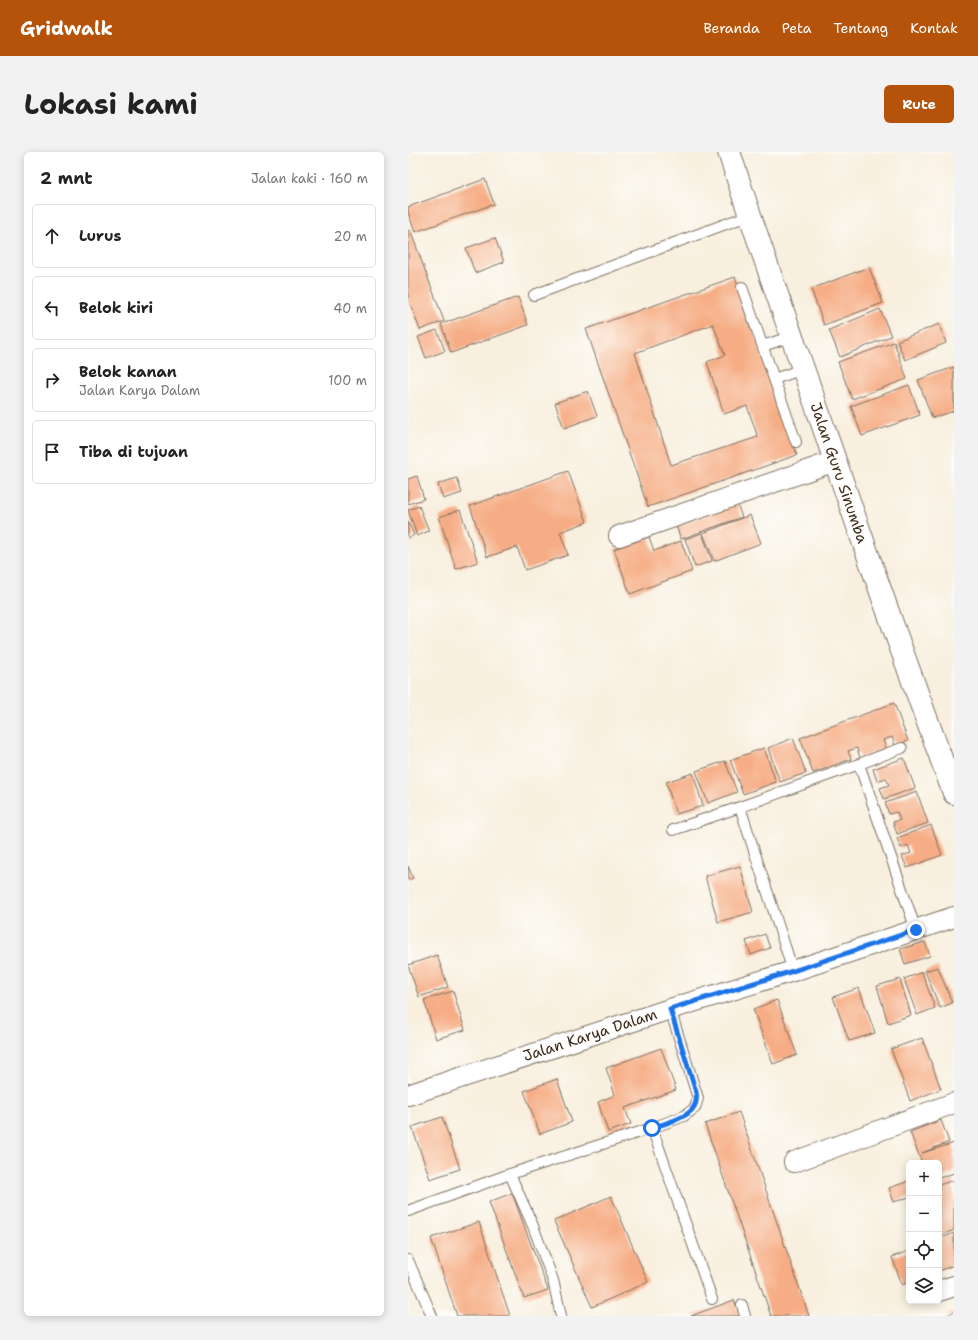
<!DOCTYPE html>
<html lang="id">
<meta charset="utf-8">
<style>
:root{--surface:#fff;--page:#f2f2f2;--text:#222;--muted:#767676;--line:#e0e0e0;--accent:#b45309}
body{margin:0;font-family:"Shantell Sans",sans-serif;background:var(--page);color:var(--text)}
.controls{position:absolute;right:12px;bottom:12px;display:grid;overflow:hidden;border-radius:6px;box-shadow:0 2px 10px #0003}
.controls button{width:36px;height:36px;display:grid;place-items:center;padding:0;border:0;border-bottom:1px solid var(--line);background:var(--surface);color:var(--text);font:20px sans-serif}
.stop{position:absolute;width:12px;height:12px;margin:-9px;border:3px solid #1a73e8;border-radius:50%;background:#fff}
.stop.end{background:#1a73e8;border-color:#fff;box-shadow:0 1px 4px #0008}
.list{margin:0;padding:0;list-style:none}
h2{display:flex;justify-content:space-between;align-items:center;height:52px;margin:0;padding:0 16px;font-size:17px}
h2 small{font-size:13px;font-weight:400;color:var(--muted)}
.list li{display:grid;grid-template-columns:26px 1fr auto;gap:12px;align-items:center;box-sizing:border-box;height:64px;margin:0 8px 8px;padding:0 8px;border:1px solid var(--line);border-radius:6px}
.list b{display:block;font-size:15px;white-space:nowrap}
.list p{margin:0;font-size:13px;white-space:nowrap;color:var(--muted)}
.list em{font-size:13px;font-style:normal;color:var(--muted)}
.icon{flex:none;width:22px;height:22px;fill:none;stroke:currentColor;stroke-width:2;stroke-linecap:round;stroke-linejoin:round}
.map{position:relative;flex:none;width:546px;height:1164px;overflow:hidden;border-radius:6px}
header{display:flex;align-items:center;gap:24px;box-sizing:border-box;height:56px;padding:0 20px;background:var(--accent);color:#fff}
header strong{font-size:19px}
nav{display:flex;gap:22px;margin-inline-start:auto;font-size:14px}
.intro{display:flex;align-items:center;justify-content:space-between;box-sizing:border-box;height:96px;padding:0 24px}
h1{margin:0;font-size:28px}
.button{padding:10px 18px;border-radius:6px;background:var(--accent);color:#fff;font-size:14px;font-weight:700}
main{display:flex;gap:24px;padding:0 24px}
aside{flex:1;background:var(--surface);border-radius:6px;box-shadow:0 2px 10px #0003}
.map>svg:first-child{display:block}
.building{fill:#f6ad85;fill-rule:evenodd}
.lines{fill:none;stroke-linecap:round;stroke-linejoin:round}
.lane-casing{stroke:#7d6f61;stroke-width:12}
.street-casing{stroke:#7d6f61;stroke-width:22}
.secondary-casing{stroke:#7d6f61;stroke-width:24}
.lane{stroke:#fff;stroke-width:10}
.street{stroke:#fff;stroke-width:20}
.secondary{stroke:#fff;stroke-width:22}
.route{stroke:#1a73e8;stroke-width:5}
.labels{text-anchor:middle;stroke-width:3;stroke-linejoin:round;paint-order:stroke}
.street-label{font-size:15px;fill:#3b2a1e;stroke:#fdfcf7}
</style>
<header>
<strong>Gridwalk</strong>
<nav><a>Beranda</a><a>Peta</a><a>Tentang</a><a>Kontak</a></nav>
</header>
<div class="intro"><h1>Lokasi kami</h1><a class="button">Rute</a></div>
<main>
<aside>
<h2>2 mnt<small>Jalan kaki · 160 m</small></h2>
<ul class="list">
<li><svg class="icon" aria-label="ahead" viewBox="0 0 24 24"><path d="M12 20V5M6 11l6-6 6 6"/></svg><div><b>Lurus</b></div><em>20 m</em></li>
<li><svg class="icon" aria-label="left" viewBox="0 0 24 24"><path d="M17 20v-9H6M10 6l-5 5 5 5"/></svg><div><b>Belok kiri</b></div><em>40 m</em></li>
<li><svg class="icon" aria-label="right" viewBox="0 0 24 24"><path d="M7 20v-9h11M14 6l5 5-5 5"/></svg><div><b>Belok kanan</b><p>Jalan Karya Dalam</p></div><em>100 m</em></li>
<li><svg class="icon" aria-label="arrive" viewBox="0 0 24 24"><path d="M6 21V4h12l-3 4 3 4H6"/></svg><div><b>Tiba di tujuan</b></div></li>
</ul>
</aside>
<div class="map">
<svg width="546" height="1164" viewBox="0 0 546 1164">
<rect width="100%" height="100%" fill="#fdfcf7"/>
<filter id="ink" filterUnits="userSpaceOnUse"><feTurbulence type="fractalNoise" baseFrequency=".025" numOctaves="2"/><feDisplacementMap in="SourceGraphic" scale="8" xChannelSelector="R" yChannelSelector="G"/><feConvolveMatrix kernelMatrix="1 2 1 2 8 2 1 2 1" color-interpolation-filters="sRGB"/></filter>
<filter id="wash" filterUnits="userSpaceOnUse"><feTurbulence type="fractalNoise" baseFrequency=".012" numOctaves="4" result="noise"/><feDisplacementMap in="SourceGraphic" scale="16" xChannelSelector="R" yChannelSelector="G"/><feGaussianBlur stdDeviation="0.9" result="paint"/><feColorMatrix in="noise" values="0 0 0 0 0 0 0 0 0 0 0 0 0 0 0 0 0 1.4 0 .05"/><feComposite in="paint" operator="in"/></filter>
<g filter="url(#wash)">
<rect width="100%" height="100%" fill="#f8efde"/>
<g id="blocks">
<!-- building -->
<path class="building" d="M77,27L86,52L7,80L0,60V55Z
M2,78L36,169L12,178L0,146V79Z
M87,86L96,110L67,121L58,96Z
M461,115L475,151L416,173L403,137Z
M327,125L389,303L240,355L178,177ZM305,172L317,203L299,210L316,262L339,254L350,285L263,313L227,201Z
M110,145L120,173L43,201L33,172Z
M472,157L483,184L432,205L421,178Z
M531,172L538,191L497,208L489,189Z
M29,178L37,199L18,206L10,185Z
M486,190L499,227L444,247L430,210Z
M546,215V259L524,266L510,228Z
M501,233L512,263L454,284L443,254Z
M180,239L189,264L156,276L147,251Z
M160,319L179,370L152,380L160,403L117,418L109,395L79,405L62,354Z
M9,324L16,347L0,352V327Z
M49,326L54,341L35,347L30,332Z
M329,352L334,365L273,387L268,374Z
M11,354L21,379L9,384L0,358Z
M52,358L70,410L48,417L31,365Z
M342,363L353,391L306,409L295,381Z
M0,370L6,383L0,386Z
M294,381L304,409L287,415L277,387Z
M241,385L246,399L273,389L284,419L222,442L206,397Z
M486,551L500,589L487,593L484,585L475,588L478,596L452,606L449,596L440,599L443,607L405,621L392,586Z
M385,586L398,621L372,630L360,596Z
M356,596L368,630L335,642L322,608Z
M496,606L507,636L476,647L472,636L481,633L478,626L469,629L465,617Z
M317,609L329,640L300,651L288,619Z
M285,621L295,654L268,662L258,630Z
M509,640L520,671L489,682L485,670L492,668L489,660L481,662L477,651Z
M523,673L534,703L499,716L494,704L503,701L500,693L493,696L489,686Z
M0,714L5,726L0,728Z
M332,714L345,760L310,770L297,724Z
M357,782L362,796L343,803L338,789Z
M517,790L522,804L497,812L492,797Z
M29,803L40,835L11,845L0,813Z
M530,815L544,851L532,856L517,819Z
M514,820L527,856L509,863L496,827Z
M492,827L503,863L480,871L469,834Z
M451,836L467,881L441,889L425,845Z
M45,839L57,878L28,887L16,848Z
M369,848L389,903L365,912L345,857Z
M514,886L533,937L502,949L483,897Z
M253,896L268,938L217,956L223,972L200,980L190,950L207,943L198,916Z
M149,927L164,970L132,982L116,939Z
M331,960L401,1164H363L297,972Z
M34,965L52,1017L22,1027L4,975Z
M533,968L541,990L514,1001L546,991V1021L531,1026V1011H514L502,980Z
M546,1028V1078L534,1083L531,1076V1033Z
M501,1029V1045L486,1050L481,1036Z
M104,1041L140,1138L116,1146L81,1050Z
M203,1044L240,1130L184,1155L146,1069Z
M71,1070L102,1164H49L23,1086Z
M546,1081V1113L531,1119V1087Z
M501,1099V1130L494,1133L484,1105Z
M326,1148L332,1164H283Z
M546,1160V1164H537Z"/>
</g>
</g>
<g filter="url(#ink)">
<use href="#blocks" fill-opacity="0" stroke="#7d6f61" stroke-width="1"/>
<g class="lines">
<!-- lane casing -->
<g class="lane-casing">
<path id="lane" d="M334,135L388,290
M126,143L342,63
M355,194L384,184
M366,227L395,217
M451,612L494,596
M265,678L332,655
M385,819L332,655L451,612L508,778
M244,976L304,1147
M102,1022L244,976L276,964L287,956L290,946L288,940L262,857
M0,1059L102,1022L125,1074L145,1128L153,1164
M0,1108L24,1164
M334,1153L337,1164"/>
</g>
<!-- street casing -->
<g class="street-casing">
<path id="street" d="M211,384L427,309
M0,943L262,857L385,819L546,765
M386,1010L546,951
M531,1139L546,1134"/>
</g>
<!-- secondary casing -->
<g class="secondary-casing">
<path id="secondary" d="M321,0C347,80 375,160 403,239C449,373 496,508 546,641"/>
</g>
<!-- lane -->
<use href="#lane" class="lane"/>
<!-- street -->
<use href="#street" class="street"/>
<!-- secondary -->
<use href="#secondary" class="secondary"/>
</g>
</g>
<g class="lines" filter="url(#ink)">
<!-- route -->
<path class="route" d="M244,976C262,969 293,965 288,940L262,857L385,819L508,778"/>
</g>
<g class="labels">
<!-- street labels -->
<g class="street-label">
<text transform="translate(431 321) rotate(71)" y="5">Jalan Guru Sinumba</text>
<text transform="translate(182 883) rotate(-18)" y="5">Jalan Karya Dalam</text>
</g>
</g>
</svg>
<div class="controls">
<button>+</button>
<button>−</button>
<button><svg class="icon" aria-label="locate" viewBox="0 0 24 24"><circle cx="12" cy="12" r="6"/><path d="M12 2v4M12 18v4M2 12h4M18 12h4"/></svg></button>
<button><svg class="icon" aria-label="layers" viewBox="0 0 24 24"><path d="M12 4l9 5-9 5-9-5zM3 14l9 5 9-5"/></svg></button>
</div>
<div class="stop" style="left:244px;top:976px"></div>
<div class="stop end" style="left:508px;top:778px"></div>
</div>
</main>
